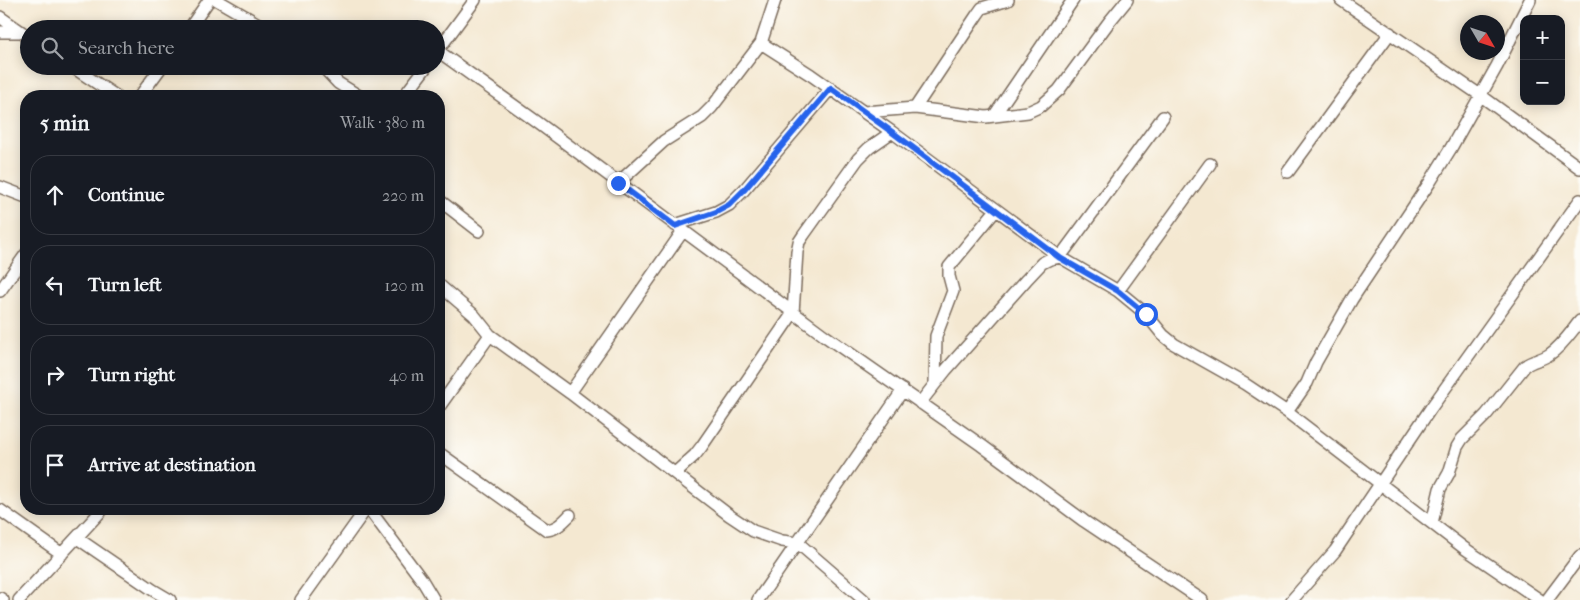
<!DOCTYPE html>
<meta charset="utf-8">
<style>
:root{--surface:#171b24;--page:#20242c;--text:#f1f3f6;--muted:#9ea1a6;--line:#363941}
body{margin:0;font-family:"IM FELL French Canon",serif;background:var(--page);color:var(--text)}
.controls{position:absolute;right:15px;top:15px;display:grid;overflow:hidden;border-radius:10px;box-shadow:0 2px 12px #0003}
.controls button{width:45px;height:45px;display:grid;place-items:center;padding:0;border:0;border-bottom:1px solid var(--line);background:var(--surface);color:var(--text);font:25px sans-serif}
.compass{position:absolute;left:1460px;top:15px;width:45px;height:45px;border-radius:50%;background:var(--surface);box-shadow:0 2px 12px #0003;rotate:129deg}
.stop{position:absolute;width:15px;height:15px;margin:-11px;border:4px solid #2563eb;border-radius:50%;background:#fff}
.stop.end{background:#2563eb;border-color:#fff;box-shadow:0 1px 5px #0008}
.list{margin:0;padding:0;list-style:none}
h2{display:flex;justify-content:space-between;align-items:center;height:65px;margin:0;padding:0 20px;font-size:21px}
h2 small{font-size:16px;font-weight:400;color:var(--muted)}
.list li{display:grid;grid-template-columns:32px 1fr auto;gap:15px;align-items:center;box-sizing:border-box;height:80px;margin:0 10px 10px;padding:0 10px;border:1px solid var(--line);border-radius:20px}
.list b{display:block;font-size:19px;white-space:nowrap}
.list em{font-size:16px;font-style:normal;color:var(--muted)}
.icon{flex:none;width:28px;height:28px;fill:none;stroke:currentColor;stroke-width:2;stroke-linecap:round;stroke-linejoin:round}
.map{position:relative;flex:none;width:1580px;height:600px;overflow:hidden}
.search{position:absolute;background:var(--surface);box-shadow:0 2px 12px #0003;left:20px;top:20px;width:425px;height:55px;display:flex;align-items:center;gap:12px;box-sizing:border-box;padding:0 18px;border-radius:28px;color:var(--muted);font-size:19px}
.panel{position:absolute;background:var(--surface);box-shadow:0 2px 12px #0003;left:20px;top:90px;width:425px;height:425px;border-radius:20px}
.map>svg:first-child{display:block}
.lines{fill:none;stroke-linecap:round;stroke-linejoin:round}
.minor-casing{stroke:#7c6c5d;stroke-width:14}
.minor{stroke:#fff;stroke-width:11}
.route{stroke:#2563eb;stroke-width:6}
</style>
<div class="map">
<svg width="1580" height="600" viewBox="0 0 1580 600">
<rect width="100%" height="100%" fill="#fdfcf7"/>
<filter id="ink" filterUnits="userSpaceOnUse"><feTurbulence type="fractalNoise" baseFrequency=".02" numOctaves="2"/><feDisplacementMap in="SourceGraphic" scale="10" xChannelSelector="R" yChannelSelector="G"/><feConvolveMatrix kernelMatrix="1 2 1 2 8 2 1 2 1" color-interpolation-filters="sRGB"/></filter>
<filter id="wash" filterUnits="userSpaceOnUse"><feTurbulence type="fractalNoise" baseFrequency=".0096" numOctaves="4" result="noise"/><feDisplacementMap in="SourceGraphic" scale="20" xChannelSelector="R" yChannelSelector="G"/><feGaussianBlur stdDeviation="1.12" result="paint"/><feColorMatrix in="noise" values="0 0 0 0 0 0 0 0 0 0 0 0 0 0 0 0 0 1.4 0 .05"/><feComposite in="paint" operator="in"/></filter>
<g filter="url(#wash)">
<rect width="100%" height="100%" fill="#f4e8d1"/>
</g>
<g filter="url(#ink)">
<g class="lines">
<!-- minor casing -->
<g class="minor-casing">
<path id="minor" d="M217,0L267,29
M1341,0L1480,95L1580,168
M0,17L29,37
M189,29L209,0
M0,32H21
M761,43L811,75L892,132L1060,257L1118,291L1146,314L1163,335L1174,344L1245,384L1287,412L1307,383L1316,362L1352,299L1430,182L1451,148L1497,66L1530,0
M438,51L537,122L825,336L981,445L1084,521L1202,600
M436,53L475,0
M71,66L116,96
M322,66L338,83L359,96
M140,96L162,66
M404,96L427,66
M915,108L977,15L982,8L1008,0
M864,112L915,108L986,117L1028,112L1041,106L1059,90L1109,22L1127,0
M994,116L1073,0
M1288,172L1390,33
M618,183L664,141L702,117L712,107L761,43L775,0
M0,187L26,197
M439,200L479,231
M675,225L716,212L729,205L744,190L831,88
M439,285L474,315L490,335
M0,291L26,254
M1118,291L1210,164
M935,383L936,336L953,291L949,276V267L996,210
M570,393L683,231
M920,403L946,370L1026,280L1042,263L1050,259L1060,257L1163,117
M439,407L490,335L570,393L729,515L753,531L782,541L798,543L864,600
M1287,412L1464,548L1540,600
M439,453L547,530C557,529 563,522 570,515
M675,473L695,455L702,446L793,313L797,252L799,242L803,236L858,159L869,148L892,132
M369,509L422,580L434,600
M0,510L62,554
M1432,523L1440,489L1449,473L1457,447L1462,439L1486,415L1525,366C1533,360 1542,360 1550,354C1562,346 1571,332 1580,321
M77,538L153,590L170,600
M0,598L3,600
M19,600L103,509
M301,600L366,509
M758,600L903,390
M1292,600L1335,551L1431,408L1580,200
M1547,600L1580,556"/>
</g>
<!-- minor -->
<use href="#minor" class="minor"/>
</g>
</g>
<g class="lines" filter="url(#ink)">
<!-- route -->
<path class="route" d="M618,183L675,226L716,212L729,205L744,190L831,88L892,132L1060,258L1118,291L1146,314"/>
</g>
</svg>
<div class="controls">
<button>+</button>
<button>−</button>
</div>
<svg class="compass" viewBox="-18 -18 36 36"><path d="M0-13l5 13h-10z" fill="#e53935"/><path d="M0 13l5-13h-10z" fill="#9ea1a6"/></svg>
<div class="stop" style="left:1146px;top:314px"></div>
<div class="stop end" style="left:618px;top:183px"></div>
<div class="search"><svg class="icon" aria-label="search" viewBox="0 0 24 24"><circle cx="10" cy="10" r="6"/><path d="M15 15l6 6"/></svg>Search here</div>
<section class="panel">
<h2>5 min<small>Walk · 380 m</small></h2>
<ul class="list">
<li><svg class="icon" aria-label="ahead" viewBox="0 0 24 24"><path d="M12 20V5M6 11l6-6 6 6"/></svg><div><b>Continue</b></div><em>220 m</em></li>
<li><svg class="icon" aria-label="left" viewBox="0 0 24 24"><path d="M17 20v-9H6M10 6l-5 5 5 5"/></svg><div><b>Turn left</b></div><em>120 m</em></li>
<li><svg class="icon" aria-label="right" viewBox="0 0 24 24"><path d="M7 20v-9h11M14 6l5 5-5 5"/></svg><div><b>Turn right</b></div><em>40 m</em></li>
<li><svg class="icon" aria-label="arrive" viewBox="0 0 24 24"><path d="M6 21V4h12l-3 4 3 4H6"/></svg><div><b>Arrive at destination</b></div></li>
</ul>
</section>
</div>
